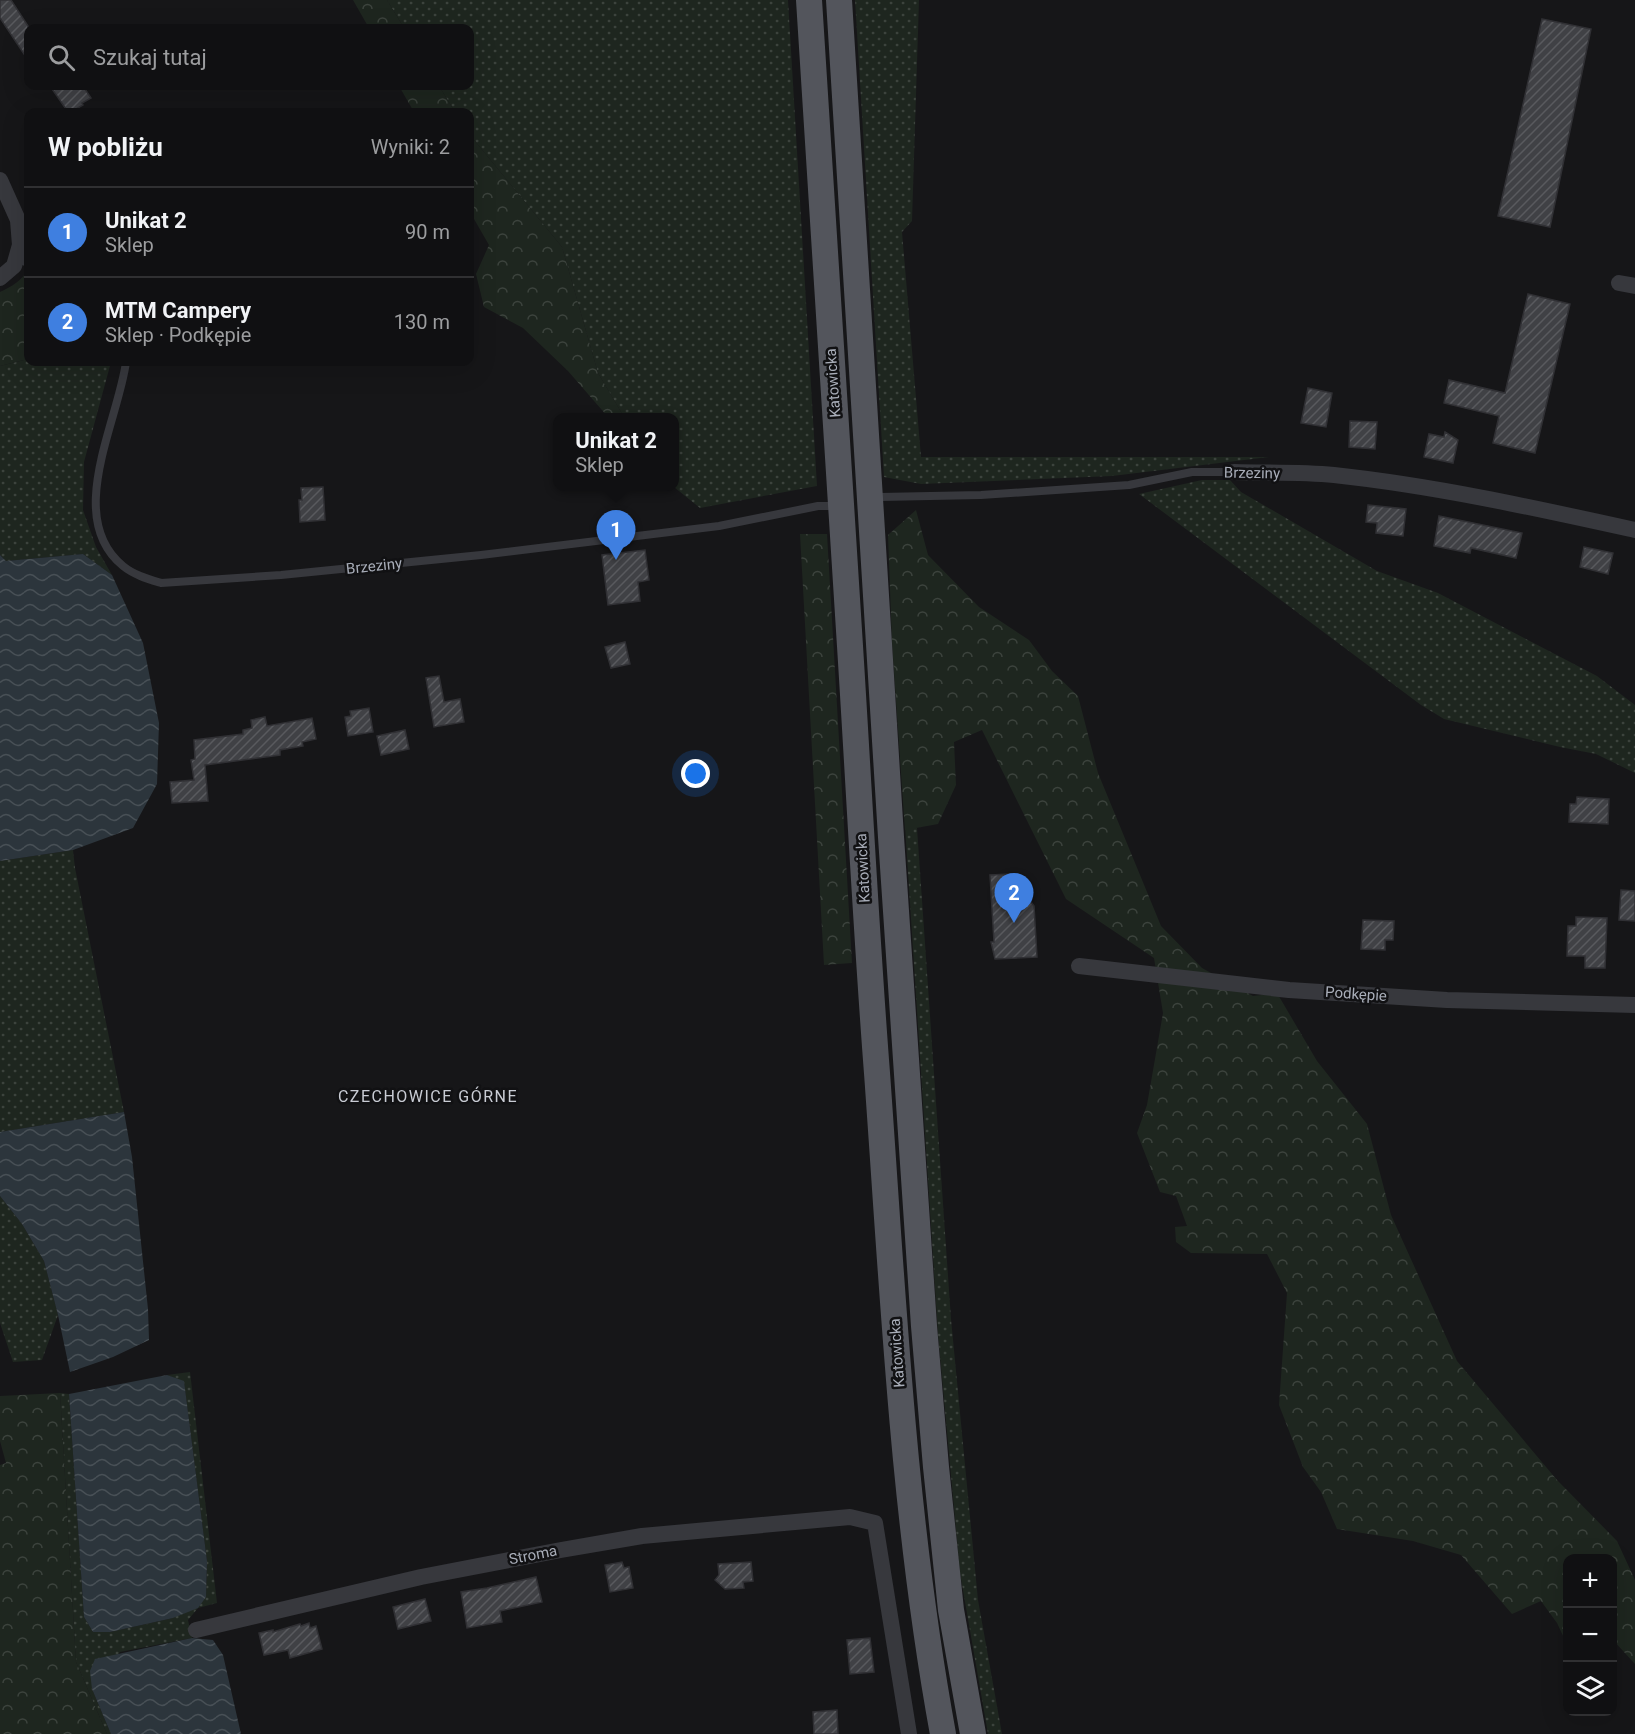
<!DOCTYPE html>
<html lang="pl">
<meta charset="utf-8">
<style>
:root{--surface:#101012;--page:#19191b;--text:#f1f3f6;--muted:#9c9d9f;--line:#303032;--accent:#f2b134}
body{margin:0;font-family:Roboto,sans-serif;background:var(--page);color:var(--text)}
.controls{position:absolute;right:18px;bottom:18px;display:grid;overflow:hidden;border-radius:12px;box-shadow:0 6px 24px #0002}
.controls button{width:54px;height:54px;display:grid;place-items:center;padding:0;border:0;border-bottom:2px solid var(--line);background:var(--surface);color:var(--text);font:30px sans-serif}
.you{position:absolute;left:696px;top:774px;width:21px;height:21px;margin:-15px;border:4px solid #fff;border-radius:50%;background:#1a73e8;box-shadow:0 0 0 9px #1a73e833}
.badge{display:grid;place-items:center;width:39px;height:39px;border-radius:50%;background:var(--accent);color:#fff;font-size:20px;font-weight:700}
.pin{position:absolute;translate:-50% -50px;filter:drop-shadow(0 2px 3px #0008)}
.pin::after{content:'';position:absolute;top:32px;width:21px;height:18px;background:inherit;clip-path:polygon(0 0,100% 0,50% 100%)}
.popup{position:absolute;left:553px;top:413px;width:126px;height:78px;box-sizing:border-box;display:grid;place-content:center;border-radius:12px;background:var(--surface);filter:drop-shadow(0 2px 4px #0005);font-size:20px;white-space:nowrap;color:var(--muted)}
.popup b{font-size:22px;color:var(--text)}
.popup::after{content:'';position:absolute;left:50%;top:100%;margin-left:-12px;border:12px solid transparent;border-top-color:var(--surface)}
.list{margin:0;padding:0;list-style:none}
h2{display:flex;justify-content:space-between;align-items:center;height:78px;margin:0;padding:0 24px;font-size:26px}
h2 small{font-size:20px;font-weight:400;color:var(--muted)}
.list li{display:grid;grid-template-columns:39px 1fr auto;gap:18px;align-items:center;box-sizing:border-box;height:90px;padding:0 24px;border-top:2px solid var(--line)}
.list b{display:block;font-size:22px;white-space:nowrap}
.list p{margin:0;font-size:20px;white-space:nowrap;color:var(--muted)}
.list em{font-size:20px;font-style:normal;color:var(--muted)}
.icon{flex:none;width:33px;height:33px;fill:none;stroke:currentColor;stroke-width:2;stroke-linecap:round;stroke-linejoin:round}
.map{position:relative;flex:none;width:1635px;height:1734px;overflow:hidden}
.search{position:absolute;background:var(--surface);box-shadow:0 6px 24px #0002;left:24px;top:24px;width:450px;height:66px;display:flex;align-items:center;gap:15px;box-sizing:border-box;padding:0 21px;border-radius:12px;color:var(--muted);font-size:22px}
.panel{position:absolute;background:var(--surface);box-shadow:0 6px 24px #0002;left:24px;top:108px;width:450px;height:258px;border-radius:12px}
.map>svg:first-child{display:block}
.grass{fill:url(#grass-dots)}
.forest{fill:url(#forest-crowns)}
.water{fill:url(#water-waves)}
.building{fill:url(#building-hatch);stroke:#303034;stroke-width:1.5}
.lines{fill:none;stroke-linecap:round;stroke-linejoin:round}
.lane{stroke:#37383d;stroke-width:8}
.street{stroke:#37383d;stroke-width:16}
.primary{stroke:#53555c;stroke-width:26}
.labels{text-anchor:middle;stroke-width:5;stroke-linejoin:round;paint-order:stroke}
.street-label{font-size:15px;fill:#a8adb8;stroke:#111113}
.neighbourhood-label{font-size:16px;letter-spacing:1.5px;fill:#c9ccd4;stroke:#111113}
</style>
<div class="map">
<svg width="1635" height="1734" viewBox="0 0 1635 1734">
<defs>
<pattern id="grass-dots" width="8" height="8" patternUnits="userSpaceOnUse" patternTransform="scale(1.5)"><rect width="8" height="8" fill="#1e261f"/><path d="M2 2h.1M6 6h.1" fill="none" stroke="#3c433d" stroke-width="1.8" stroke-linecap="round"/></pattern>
<pattern id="forest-crowns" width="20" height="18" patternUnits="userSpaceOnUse" patternTransform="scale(1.5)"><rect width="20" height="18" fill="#1e261f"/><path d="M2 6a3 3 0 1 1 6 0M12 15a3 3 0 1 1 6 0" fill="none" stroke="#3c433d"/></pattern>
<pattern id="water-waves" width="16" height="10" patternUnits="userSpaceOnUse" patternTransform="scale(1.5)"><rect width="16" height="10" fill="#2c353c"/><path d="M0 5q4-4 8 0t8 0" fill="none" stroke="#485056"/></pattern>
<pattern id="building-hatch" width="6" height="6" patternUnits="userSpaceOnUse" patternTransform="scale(1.5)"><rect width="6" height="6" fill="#404145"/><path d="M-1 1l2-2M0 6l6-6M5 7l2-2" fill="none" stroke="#595a5e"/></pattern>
</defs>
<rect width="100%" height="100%" fill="#161618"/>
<!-- grass -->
<path class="grass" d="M387,0H788L817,486L700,508L674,487V418L624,417L598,373L562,247L470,135V112H455L439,86H470V28H404Z
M855,0H919L912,221L902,232L921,457H1269L1112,476L921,484L884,477Z
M28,359V362H111L84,462L83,510L96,547L112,575L83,554L6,561L0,555V366Z
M1202,480H1230L1241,492L1377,571L1438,593L1597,676L1635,705V773L1596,754L1560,747L1444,719L1421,705L1139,494Z
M905,826L917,828L951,1319L978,1600L1002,1734H988L960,1573L938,1334Z
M73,850L75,868L124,1112L0,1132V861Z
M0,1196L22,1224L44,1261L58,1315L42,1360L13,1362L0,1323Z
M190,1372L217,1603L198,1608L188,1620L192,1638L120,1652L92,1689L111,1734H107L76,1662L60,1393L69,1394L84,1617L93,1632H110L173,1618L206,1597L207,1561L184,1382L167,1375Z"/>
<!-- forest -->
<path class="forest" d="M353,0H387L404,28H369Z
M399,86H439L455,112H414Z
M470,135L562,247L598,373L624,417H608L568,371L523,328L484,307L476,274L489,245L470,212Z
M28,269V359L0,366V292C11,287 23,280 28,269Z
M916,510L928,555L979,607L1029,640L1052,671L1078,696L1098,773L1161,926L1202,968L1253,996L1277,993L1317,1061L1367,1124L1391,1215L1457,1361L1557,1480L1617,1541L1635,1580V1664L1613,1640L1612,1558H1568L1567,1644L1557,1623L1541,1601L1512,1614L1461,1555L1413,1541L1337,1529L1321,1492L1303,1467L1279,1405L1287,1293L1267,1254L1191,1253L1176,1242L1175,1227L1187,1226L1176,1196L1160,1192L1137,1133L1147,1105L1163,1013L1154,958L1066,899L982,730L954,742L956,785L938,824L905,830L892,643L888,535Z
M800,534H827L852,963L824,965Z
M60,1393L76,1662L107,1734H0V1465L6,1463L0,1441V1396Z"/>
<!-- water -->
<path class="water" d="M83,554L112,575L143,643L159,723L157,784L133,828L73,850L0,861V555L6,561Z
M124,1112L132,1157L148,1309L149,1340L113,1357L70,1372L58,1315L44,1261L22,1224L0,1196V1132Z
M167,1375L184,1381L207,1561L206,1597L198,1608L173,1618L110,1632H93L84,1617L69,1394Z
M192,1638L213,1640L223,1655L241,1734H111L92,1689L90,1671L95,1659Z"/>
<!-- building -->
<path class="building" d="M0,0H11L28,26V60L0,18Z
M1542,19L1591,29L1550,227L1498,216Z
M50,86H83L91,98L82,103L83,105L71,112H68Z
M1528,294L1570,304L1535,453L1493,443L1499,416L1444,403L1449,380L1505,393Z
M1308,388L1332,393L1326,427L1301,423Z
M1350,421L1377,422L1375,449L1349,447Z
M1445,432L1458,440L1453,463L1424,457L1429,434L1444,437Z
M323,487L325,520L300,522L299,500H302L301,488Z
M1368,505L1406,509L1403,536L1376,533L1377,523L1366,522Z
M1439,516L1522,533L1516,558L1471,548L1470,553L1434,546Z
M1584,547L1613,553L1608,574L1580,567Z
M645,550L649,580L638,582L640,601L608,605L602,555Z
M625,642L630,664L611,668L605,647Z
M439,676L444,702L460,699L464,722L434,727L426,678Z
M369,708L373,732L348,736L345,717L351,716L350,711Z
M265,717L267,726L312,718L316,739L302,742L303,746L280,750V755L205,765L208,801L172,803L170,782L194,780L191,760L195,759L194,740L243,734V730L252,728L251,720Z
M405,730L409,749L381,755L377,736Z
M1577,797L1609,799L1608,824L1569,822L1570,804H1576Z
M1011,874L1034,906L1037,957L995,959L991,942H994L990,875Z
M1621,890L1635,891V921L1619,920Z
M1576,917L1607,918L1605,968H1585V956H1567L1568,926H1576Z
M1363,920L1394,921L1393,940H1385V950L1361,949Z
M622,1562L624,1568L629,1567L633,1588L610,1592L605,1565Z
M751,1562L753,1581L743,1582L744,1588L725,1589L715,1580L719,1575L718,1564Z
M536,1577L542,1602L500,1611L502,1622L467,1628L461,1592L487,1588Z
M425,1599L431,1621L398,1629L393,1607Z
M309,1623L310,1628L316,1626L322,1649L290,1658L288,1650L264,1655L259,1633L273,1630V1632L300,1624L301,1626Z
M870,1638L874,1672L850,1674L847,1640Z
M837,1710L838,1734H814L813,1712Z"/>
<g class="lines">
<!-- lane -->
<path class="lane" d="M16,258L28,263
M126,362C118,422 64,518 123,566C134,575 148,579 161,583L281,575L481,555L719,526L818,506H831L839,509
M874,493L880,497L981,495L1129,485L1192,472H1234"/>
<!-- street -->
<path class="street" d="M0,180L18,220L20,245L14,266L0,278
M1619,283L1635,286
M1234,472C1267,473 1301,472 1334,475C1436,486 1535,508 1635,530
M1079,966L1289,990L1447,1000L1635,1005
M196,1630L421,1577L561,1550L642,1536L850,1517L875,1523L909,1734"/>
<!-- primary -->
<path class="primary" d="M809,0C823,215 837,430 850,646C859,788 866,931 877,1073C893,1294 903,1516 943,1734
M839,0L891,837L924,1326L936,1467L951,1610L973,1734"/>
</g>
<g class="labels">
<!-- street labels -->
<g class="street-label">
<text transform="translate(833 383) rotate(-94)" y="5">Katowicka</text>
<text transform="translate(1252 473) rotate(1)" y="5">Brzeziny</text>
<text transform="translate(374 566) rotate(-6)" y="5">Brzeziny</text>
<text transform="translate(863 868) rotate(-93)" y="5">Katowicka</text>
<text transform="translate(1356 994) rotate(4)" y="5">Podkępie</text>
<text transform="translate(897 1353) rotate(-94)" y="5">Katowicka</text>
<text transform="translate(533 1555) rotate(-11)" y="5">Stroma</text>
</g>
<!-- neighbourhood labels -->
<g class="neighbourhood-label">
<text x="428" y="1102">CZECHOWICE GÓRNE</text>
</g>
</g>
</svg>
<div class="controls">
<button>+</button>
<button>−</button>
<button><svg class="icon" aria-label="layers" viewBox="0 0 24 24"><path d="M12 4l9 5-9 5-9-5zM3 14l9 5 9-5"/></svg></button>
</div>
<div class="you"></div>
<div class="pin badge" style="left:616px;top:560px;background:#3f7fe0">1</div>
<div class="popup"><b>Unikat 2</b>Sklep</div>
<div class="pin badge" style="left:1014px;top:923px;background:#3f7fe0">2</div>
<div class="search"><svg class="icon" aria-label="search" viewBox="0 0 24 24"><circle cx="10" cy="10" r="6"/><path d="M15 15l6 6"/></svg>Szukaj tutaj</div>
<section class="panel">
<h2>W pobliżu<small>Wyniki: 2</small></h2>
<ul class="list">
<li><span class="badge" style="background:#3f7fe0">1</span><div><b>Unikat 2</b><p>Sklep</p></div><em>90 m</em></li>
<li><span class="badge" style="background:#3f7fe0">2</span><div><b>MTM Campery</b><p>Sklep · Podkępie</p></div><em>130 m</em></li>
</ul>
</section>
</div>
